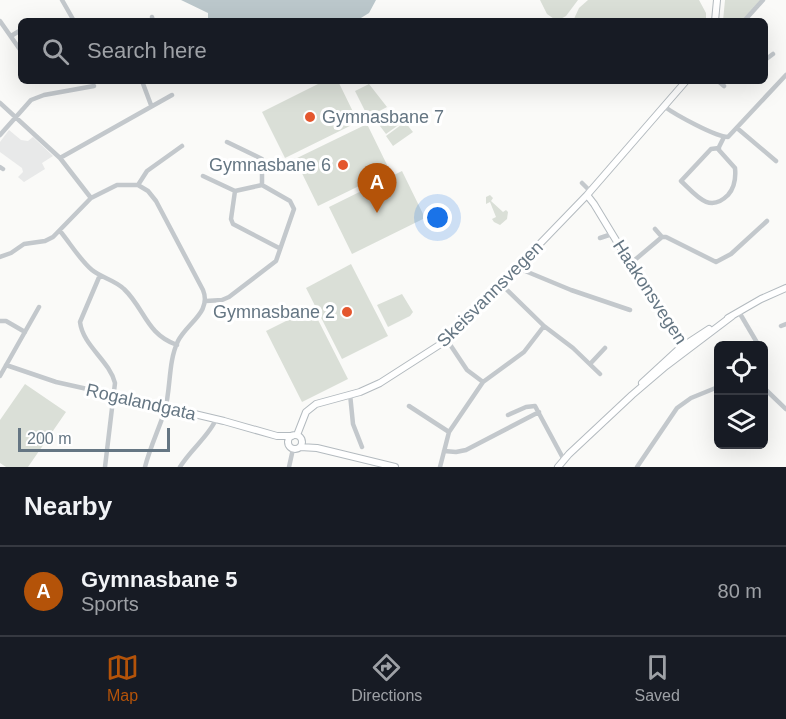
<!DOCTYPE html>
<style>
:root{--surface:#171b24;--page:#242831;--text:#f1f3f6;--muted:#9ea1a6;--line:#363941;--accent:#b45309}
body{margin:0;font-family:Arial,sans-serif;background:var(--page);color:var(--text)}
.controls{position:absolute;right:18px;bottom:18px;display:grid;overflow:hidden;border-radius:9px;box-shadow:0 6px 24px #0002}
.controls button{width:54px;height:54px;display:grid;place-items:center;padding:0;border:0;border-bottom:2px solid var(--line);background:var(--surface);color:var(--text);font:30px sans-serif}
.scale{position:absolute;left:18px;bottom:15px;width:152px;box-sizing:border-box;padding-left:6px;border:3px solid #657683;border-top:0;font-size:16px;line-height:21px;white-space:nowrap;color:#657683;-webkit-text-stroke:4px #fff;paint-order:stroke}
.you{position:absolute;left:438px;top:218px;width:21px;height:21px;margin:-15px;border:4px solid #fff;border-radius:50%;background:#1a73e8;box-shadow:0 0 0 9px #1a73e833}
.badge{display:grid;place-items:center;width:39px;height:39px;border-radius:50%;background:var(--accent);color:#fff;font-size:20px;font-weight:700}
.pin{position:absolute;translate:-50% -50px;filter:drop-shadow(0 2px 3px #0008)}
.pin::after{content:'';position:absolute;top:32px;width:21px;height:18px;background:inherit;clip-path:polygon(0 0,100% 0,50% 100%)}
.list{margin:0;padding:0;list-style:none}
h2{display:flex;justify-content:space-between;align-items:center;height:78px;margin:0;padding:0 24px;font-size:26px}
h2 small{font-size:20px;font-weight:400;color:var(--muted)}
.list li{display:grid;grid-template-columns:39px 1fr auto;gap:18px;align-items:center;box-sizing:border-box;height:90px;padding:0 24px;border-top:2px solid var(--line)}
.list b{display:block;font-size:22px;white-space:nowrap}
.list p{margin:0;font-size:20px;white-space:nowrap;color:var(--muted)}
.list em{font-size:20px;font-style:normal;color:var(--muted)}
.icon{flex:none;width:33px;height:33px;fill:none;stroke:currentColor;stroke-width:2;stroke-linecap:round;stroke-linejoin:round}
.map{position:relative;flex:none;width:786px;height:467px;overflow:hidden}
.search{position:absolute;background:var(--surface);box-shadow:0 6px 24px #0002;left:18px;right:18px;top:18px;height:66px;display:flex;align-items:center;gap:15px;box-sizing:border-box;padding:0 21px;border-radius:9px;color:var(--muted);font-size:22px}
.sheet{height:168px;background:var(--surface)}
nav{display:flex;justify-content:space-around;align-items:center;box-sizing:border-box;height:84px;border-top:2px solid var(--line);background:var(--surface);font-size:16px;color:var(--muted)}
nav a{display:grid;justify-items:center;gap:3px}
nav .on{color:var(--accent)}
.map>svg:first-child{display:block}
.built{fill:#e8e9e9}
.green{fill:#dadfd7}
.water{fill:#bbc7cb}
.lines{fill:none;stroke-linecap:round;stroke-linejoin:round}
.secondary-casing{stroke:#b3babf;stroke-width:8}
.street{stroke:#c3c8cc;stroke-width:4.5}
.secondary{stroke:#fff;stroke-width:6}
.poi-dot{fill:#e4572e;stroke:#fff;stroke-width:2}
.labels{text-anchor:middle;stroke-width:6;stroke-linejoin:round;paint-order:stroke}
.poi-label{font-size:18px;fill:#657683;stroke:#fff;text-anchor:end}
.street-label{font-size:18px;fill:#657683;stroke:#fff}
</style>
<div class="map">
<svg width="786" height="467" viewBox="0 0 786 467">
<rect width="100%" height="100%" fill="#fafaf8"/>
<!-- built -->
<path class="built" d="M9,130L21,140L28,141L33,137L53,156L42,163L45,169L24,182L18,177L23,172L22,168L0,152V142Z"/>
<!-- green -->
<path class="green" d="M540,0H578L566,16L557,21L547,14Z
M588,0H699L706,13V21H573L579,8Z
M725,0H765L745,21H723Z
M324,81H338L358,122L285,158L262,112Z
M369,84L387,107L368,117L355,91Z
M393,111L404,121L386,134L377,122Z
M405,122L413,132L393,146L386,136Z
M367,124L390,171L318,206L295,159Z
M402,171L425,218L352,254L329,207Z
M490,195L493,198L491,201L503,212L506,210L508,212L507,219L500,225L494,222L492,219L496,217L490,202L486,204V197Z
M351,264L388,336L342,359L306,288Z
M402,294L413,312L410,316L388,327L377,305Z
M312,308L348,379L302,402L266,331Z
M25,384L66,412L28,467H6L0,463V420Z"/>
<!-- water -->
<path class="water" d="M181,0H376L369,13L356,21H208V13Z"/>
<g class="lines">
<!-- secondary casing -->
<g class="secondary-casing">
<path id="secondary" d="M715,21L717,0
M686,81L587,195L594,204L662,316L674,335L680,338L686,344V350
M728,318L761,299L786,288
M642,383L680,348L709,329
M114,395L224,421L277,436H292
M297,435L306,412L316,404L360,392L380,383L447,340L587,195
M288 442a7 7 0 1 1 14 0a7 7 0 1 1-14 0Z
M300,447L317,448L395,467
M558,467L569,454L632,395L666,366L732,316"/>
</g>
<!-- street -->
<path class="street" d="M62,0L74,21
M152,17L153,21
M0,21L21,51
M744,21L763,0
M11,36L21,30
M765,60L773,54
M142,81L151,105
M718,81L724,86
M0,103L60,158L91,198
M665,107C676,115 716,137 728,137L786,75
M737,128L776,161
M0,135L31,100L44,95L94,86
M719,148L711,149L681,181C696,195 709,214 728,195C735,187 736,178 735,168L718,149L724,137
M60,158L172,95
M0,167L3,169
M203,176L235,191L262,185
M582,183L590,191
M138,185L147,171L182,146
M235,191L231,219L233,224L279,248
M655,229L662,237
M60,231C70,243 80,260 92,270C102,278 115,280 124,289C145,309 146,334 177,345
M600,238L612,234
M0,257L11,253L24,244L45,241L53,237L91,198L117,185H138L148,191L156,201L203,290C212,312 187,323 178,341C168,362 171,387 165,410C159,429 150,447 145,467
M630,264L662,237H666L716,262L731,254L767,221
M518,268L571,290L630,310
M100,275L80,322C83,346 109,360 115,383L105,467
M501,284L544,326L573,348L600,374
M206,301L222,300L229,297L276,261L294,209L290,201L262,185V159L227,142
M739,312L759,346
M0,321H6L25,332
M781,326L786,324
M447,340L467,370L483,382
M590,364L605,348
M6,365L56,382L114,395
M0,376L39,307
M764,388L786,409
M350,394L353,424L362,447
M409,406L449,432
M508,415L526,407L535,406L564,460
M444,451L456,452L466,450L539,412
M180,467C190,450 210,435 216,419
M289,467L293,449
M440,467L449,432L483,382L524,352L544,326
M637,467L677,408L691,398L718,387"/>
<!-- secondary -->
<use href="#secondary" class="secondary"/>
</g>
<!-- markers -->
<g class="poi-dot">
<circle cx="310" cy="117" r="6"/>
<circle cx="343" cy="165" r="6"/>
<circle cx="347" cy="312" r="6"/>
</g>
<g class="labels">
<!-- poi labels -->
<g class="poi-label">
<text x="322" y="123" text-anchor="start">Gymnasbane 7</text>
<text x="331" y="171">Gymnasbane 6</text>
<text x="335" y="318">Gymnasbane 2</text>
</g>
<!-- street labels -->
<g class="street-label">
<text transform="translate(650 292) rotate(57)" y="6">Haakonsvegen</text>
<text transform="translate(490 294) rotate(-45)" y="6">Skeisvannsvegen</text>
<text transform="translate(141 402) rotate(13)" y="6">Rogalandgata</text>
</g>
</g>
</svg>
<div class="controls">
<button><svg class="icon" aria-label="locate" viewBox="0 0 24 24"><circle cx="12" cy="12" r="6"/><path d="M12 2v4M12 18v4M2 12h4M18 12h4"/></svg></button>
<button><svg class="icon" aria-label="layers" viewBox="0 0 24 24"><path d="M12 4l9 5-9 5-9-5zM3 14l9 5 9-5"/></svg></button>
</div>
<div class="scale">200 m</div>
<div class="you"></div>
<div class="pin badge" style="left:377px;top:213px">A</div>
<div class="search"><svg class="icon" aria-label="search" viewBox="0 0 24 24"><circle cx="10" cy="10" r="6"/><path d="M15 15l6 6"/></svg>Search here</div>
</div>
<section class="sheet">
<h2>Nearby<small></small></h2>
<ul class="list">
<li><span class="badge">A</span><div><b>Gymnasbane 5</b><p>Sports</p></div><em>80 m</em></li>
</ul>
</section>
<nav>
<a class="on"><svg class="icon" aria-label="map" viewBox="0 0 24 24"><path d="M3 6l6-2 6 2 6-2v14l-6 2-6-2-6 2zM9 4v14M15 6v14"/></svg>Map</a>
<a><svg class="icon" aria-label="directions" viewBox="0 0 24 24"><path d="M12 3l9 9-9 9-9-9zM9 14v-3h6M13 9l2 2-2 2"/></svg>Directions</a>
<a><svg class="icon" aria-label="saved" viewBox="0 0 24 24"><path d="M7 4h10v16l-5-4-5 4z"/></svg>Saved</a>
</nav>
